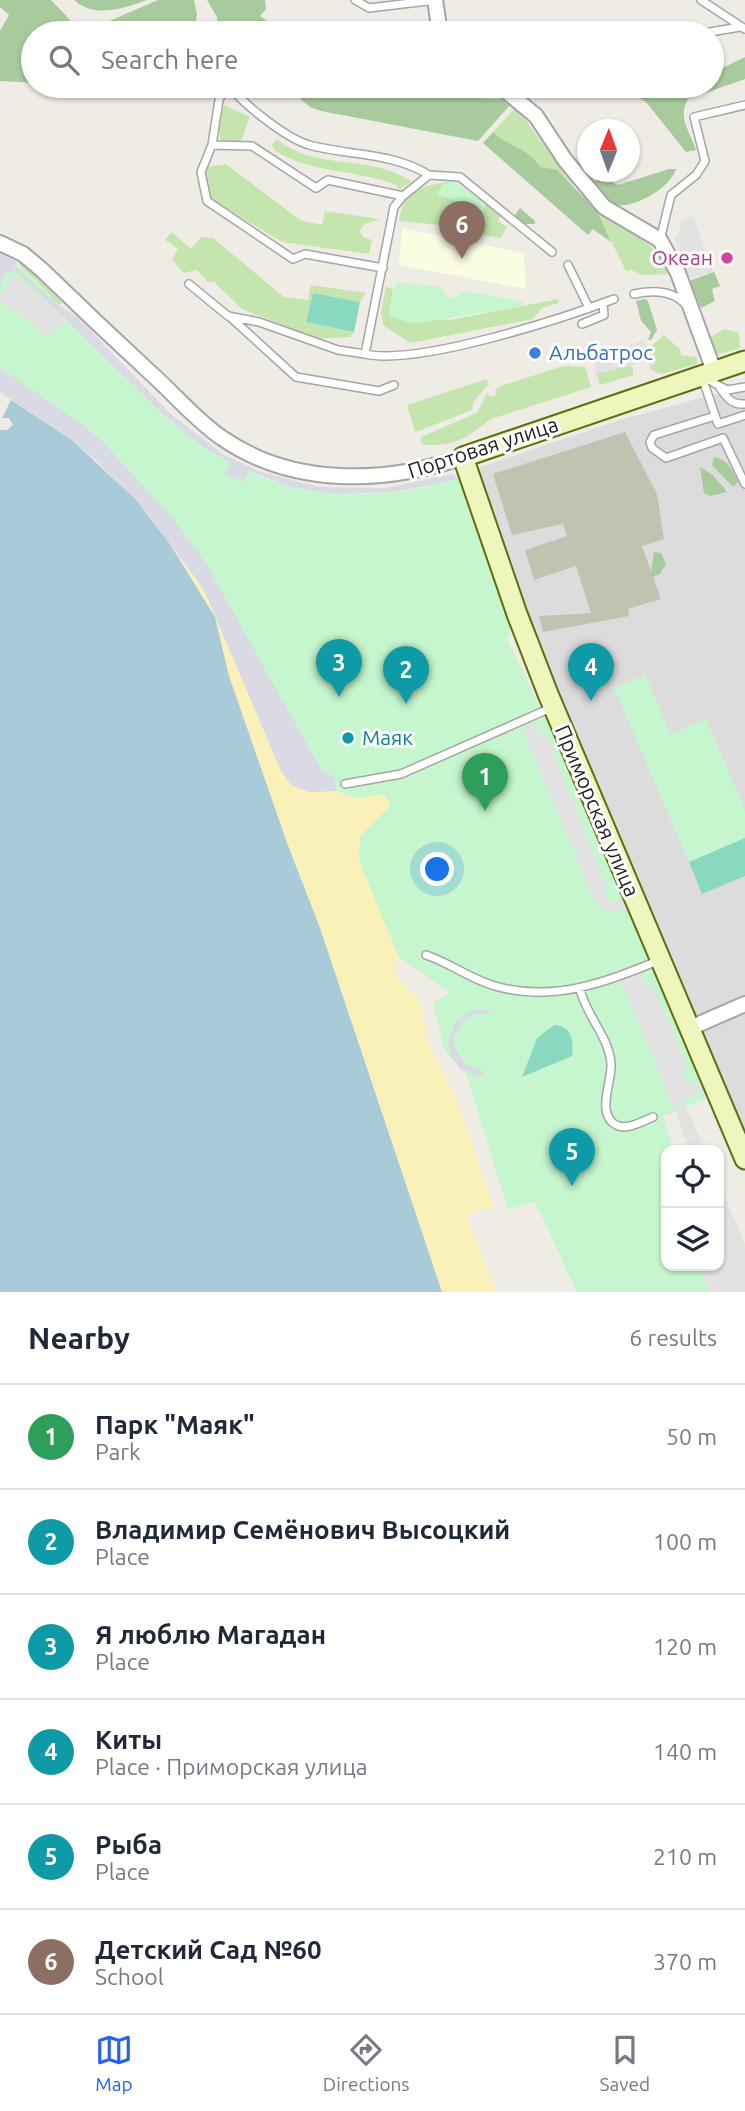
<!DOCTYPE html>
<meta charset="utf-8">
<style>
:root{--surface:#fff;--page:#f2f2f3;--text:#1f2937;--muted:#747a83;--line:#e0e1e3;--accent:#2563eb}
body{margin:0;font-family:Ubuntu,sans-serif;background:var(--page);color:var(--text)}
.controls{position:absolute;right:21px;bottom:21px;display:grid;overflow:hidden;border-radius:14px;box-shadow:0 2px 5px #0004}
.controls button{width:63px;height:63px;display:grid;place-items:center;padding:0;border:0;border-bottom:2px solid var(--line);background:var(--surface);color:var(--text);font:35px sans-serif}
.compass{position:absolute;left:577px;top:119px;width:63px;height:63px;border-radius:50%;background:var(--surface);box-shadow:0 2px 5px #0004;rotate:1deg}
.you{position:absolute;left:438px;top:870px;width:24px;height:24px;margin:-18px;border:5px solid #fff;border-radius:50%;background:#1a73e8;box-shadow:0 0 0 10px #1a73e833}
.badge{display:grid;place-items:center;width:46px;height:46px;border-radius:50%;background:var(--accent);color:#fff;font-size:23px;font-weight:700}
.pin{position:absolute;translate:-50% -58px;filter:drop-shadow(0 2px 4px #0008)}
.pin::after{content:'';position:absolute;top:37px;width:24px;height:21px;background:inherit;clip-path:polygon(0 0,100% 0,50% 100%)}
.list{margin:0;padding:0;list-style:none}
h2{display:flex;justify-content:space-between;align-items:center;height:91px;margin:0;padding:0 28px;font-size:30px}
h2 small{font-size:23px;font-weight:400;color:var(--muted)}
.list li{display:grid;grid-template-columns:46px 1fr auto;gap:21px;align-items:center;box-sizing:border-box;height:105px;padding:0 28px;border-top:2px solid var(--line)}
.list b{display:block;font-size:26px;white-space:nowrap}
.list p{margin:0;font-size:23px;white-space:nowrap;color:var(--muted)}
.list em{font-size:23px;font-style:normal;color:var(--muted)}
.icon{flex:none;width:38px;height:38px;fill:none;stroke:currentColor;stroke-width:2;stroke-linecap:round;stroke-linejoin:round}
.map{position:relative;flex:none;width:745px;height:1292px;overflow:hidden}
.search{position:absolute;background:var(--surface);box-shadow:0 2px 5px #0004;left:21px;right:21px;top:21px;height:77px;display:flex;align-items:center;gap:18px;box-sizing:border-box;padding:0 24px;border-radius:38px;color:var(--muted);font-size:26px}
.sheet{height:721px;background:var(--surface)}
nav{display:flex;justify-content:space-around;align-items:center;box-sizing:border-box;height:98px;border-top:2px solid var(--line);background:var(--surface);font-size:19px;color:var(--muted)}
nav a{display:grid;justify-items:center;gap:4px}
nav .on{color:var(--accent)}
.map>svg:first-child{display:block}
.residential{fill:#dcdcdc}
.education{fill:#fbfde0}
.construction{fill:#c1c3b1}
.grass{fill:#c5e5af}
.forest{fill:#a7cb9d}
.sand{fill:#faf1b8}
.park{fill:#c5f6cd}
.pitch{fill:#89d8c0}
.parking{fill:#e2e2e2}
.plaza{fill:#dadae4}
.water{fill:#a9cbd9}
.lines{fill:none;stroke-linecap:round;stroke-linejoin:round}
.lane-casing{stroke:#a5a5a5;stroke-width:10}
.street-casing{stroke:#a5a5a5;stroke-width:18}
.secondary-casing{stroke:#5d6f0c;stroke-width:23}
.lane{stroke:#fff;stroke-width:7}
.street{stroke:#fff;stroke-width:14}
.secondary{stroke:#eef5bd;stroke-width:19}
.hotel-dot{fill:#d1479c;stroke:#fff;stroke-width:2.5}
.shop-dot{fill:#3f7fe0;stroke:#fff;stroke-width:2.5}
.culture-dot{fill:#0f9aa8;stroke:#fff;stroke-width:2.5}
.labels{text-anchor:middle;stroke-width:6;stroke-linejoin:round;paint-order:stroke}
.hotel-label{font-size:21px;fill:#b23c85;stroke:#fff;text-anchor:end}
.shop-label{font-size:21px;fill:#366cbe;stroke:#fff;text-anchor:start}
.street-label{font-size:21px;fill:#1e1e1e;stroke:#fff}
.culture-label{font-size:21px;fill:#0d838f;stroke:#fff;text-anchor:start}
</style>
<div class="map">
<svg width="745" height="1292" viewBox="0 0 745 1292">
<rect width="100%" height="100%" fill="#efece5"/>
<!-- residential -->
<path class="residential" d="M745,386V1136L569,733L472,470L620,420Z"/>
<!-- education -->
<path class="education" d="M402,228L524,253L526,289L399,265Z"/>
<!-- construction -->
<path class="construction" d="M625,432L657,494L664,539L642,546L661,599L628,609L629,616L543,632L539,616L591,613L576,566L534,580L525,550L567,536L563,524L512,535L493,474Z"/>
<!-- grass -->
<path class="grass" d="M436,86H493L507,96C538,135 566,180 603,214C624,233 662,243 669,274L641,275L632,270L626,271C608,236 584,175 541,167C525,146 512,149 493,132L514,109L511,105H507L501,99C478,101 456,95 436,86Z
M224,105L250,117L241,141L220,140L219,129Z
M277,139C313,171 374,154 412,182L397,190V185C357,169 310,174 274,150L272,144Z
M226,164L300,220L322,225L325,211L380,219L365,224L359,231L363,237L372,240L369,254L282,242L211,199L205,179L208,167Z
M453,181L444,185L437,194C458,198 489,197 500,216L498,221L507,227L501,238L456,231L449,226L399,221C403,188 424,186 453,181Z
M172,232L191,249L201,237L213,238L284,297L308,300L311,285L366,293L360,302L313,293L307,322L354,332L350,337L318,339L242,309L214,282H208L197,270L183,273L172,259L178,249L165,240Z
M17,262L33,273L63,304H57Z
M386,287L393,289L389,315L450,320L558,299L559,303L542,308L533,319L410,343L383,325L381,312Z
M725,329L739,333L740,348L712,356L706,339Z
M664,335L680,349L681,355L697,357V364L661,374L651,370L650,367L655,364L649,348Z
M563,366L585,367L591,387L491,419C465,438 458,446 424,445L420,441L421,437L477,413L488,392L489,397L496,395L495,390L501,386Z
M628,366L633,367V375L600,385L596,374Z
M487,379L488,385L474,401L472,410L421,430L415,432L407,405Z"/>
<!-- forest -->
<path class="forest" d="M0,0H51L72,22L65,33H33V83L0,81V31L9,15L0,7Z
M74,0H147C124,8 95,19 74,0Z
M158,0H194L197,15L193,33H106L107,22Z
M207,0H265L266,9L260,16L275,26L279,33H219L217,17Z
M745,57V79L688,99C677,118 690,131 696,150L686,152L646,102L619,86H651L660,89L669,86L679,91L687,86H712V73Z
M285,86H436C457,94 478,101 502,99L507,105L511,104L478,141L321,111L310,107Z
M493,132C512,149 525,146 541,167L557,170L597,211L611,242L593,229L588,235L483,143Z
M669,169H676C671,188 630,212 610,204C603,201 596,190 590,184L601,177L618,185Z
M520,208L536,222L534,224H521L515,215Z
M714,272L720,286L712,289L715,301L701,308L689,281Z
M645,299L648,301L657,330L651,340H648L651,332L641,321L636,301Z
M714,457C728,459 732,470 738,482L733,487L712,465Z
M700,467L713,475L727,492L710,496L704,493Z
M654,552L661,553L666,564L660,574L650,578Z"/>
<!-- sand -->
<path class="sand" d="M165,537L213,604L281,770L291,785C326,789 350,800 385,794L390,806L360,836L359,858L365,875L400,958L395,963L396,977L420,1001L428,1042L457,1100L494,1207L466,1215L497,1292H442L320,928L287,843L229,676L215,617Z"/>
<!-- park -->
<path class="park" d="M453,181L487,203L483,211L437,194L443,185Z
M0,253C33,271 55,302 80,329C133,387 194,453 269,480C306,494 366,497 405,491C422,488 445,476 462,480L513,627L507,638L512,649L547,722L708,1098L663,1116L673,1150H666V1158L659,1160L666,1178V1266H700L710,1292H577L535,1202L508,1209L466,1073L448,1055L443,1044L433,1003L450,993L399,957L365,875L359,858L360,836L390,806L385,794L357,798L336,791L309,792L291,785L281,771L213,604L193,574L147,513L97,461L72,440L0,392Z
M398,282L442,287L447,297L455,298L464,291L525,302L521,306L413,324L389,315L393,289Z
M645,675L671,734L706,719L745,810V838L689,862L614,688Z"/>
<!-- pitch -->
<path class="pitch" d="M313,293L360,302L354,332L306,322Z
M745,838V876L702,894L689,862Z
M554,1025C572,1026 574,1041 572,1056L522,1077L537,1038Z"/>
<!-- parking -->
<path class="parking" d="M693,216L714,272L690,278L674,238L677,237L682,220Z
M14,275L61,313L66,322L47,336L0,300V295Z
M642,341L649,348L655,364L650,367L646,362L596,374L593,357Z
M540,721L536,730L540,734H546L607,886L605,897L614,903L623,898L628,909L611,912L599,906L594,900L522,729Z
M642,972L643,984L653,985L688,1067L684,1072V1079L692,1084L700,1079L704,1090L683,1100L705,1150H682L686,1141L675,1111L623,986L617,982Z
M719,1183L745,1244V1292H710L700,1266H719Z"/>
<!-- plaza -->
<path class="plaza" d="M0,253L17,262L15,266L57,304L77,317L172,415L224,455L261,472L320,487L385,488L452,474L459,479L394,492L336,494L290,487L249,471L243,482L224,474L230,462L200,445L163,414L14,269L11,273H4L0,288Z
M0,368L74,418L103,442L177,523L207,565L322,771L335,777L336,791L309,792L291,785L281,771L203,588L147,513L97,461L72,440L0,392Z
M481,1009L490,1010L489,1014H475L462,1022L455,1034L454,1045L465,1064L483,1071V1077L460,1069L451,1056L448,1041L456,1022L468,1012Z"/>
<!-- water -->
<path class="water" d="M11,400L72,440L136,500L170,544L215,617L229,676L287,843L320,928L442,1292H0V430H7L13,425L9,418H2Z"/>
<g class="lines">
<!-- lane casing -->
<g class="lane-casing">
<path id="lane" d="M355,0L369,8L436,0
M701,0L745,29
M637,33L657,29L661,33
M704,33L740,27
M212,145L201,172L207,201L293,259L305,254L383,268
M403,196L328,180L316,188L252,146L212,145L219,100L225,88H231C247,107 286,138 309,145C350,156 392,152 429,175
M660,240L671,195L696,175L705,161L694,117L745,105
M552,252L460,177L429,175L403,196L394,207L365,354C417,366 561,319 614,299
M568,265L589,308
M189,284L228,316L259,322L338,350L365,354
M634,294C652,290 673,290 686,305
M229,316L296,377L379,391L394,385
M582,324L604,315L603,303
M702,377L718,424L745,415
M705,378L727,390L745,387
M720,388C727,398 732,405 745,404
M715,416L654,435L650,442L652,448L666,458L723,438L745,484
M345,784L401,774L553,707
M426,955C450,963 470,979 495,986C553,1003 606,982 660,960
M580,989C586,1016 609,1036 611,1064C612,1081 598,1109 612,1122C623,1133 641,1122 653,1117"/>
</g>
<!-- street casing -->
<g class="street-casing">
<path id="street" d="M435,0L440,33
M500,86L536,116L565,160L604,207L660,240L678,273L714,371
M0,243L23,254L42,270C79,306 117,342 155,377C177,397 197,421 222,438C293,487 385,484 463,457
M690,1028L745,1004"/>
</g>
<!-- secondary casing -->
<g class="secondary-casing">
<path id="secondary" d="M745,361L463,457L517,614L548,694L745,1159"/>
</g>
<!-- lane -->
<use href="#lane" class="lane"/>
<!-- street -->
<use href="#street" class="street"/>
<!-- secondary -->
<use href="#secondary" class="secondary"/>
</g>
<!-- markers -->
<circle class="hotel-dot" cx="727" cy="258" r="7"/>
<circle class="shop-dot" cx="535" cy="353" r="7"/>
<circle class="culture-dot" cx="348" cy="738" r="7"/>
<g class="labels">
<!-- hotel labels -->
<g class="hotel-label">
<text x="713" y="265">Океан</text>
</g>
<!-- shop labels -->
<g class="shop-label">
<text x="549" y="360">Альбатрос</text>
</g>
<!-- street labels -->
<g class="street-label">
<text transform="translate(483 448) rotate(-18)" y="7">Портовая улица</text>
<text transform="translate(597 811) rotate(67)" y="7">Приморская улица</text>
</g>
<!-- culture labels -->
<g class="culture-label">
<text x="362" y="745">Маяк</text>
</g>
</g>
</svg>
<div class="controls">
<button><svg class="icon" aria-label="locate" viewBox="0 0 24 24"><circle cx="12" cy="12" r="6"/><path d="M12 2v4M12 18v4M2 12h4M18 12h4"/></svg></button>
<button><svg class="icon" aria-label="layers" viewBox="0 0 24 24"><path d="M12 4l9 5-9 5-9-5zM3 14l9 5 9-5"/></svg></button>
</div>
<svg class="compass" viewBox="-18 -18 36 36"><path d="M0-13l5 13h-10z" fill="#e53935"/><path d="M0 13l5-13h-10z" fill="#747a83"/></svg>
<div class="you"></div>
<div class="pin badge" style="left:485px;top:811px;background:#2e9e5b">1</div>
<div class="pin badge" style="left:406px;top:704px;background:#0f9aa8">2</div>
<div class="pin badge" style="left:339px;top:697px;background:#0f9aa8">3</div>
<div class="pin badge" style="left:591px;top:701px;background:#0f9aa8">4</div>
<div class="pin badge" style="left:572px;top:1186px;background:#0f9aa8">5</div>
<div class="pin badge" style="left:462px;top:259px;background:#8d6e63">6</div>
<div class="search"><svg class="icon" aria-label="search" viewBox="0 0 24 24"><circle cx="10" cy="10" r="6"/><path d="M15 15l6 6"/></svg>Search here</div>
</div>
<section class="sheet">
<h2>Nearby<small>6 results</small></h2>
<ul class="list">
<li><span class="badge" style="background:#2e9e5b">1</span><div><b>Парк &quot;Маяк&quot;</b><p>Park</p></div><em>50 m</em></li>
<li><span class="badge" style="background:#0f9aa8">2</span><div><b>Владимир Семёнович Высоцкий</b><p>Place</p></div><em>100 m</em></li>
<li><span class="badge" style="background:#0f9aa8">3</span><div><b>Я люблю Магадан</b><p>Place</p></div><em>120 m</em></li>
<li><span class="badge" style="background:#0f9aa8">4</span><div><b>Киты</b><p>Place · Приморская улица</p></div><em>140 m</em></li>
<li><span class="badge" style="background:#0f9aa8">5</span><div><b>Рыба</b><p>Place</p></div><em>210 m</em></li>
<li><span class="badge" style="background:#8d6e63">6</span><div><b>Детский Сад №60</b><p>School</p></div><em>370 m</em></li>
</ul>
</section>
<nav>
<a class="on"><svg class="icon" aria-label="map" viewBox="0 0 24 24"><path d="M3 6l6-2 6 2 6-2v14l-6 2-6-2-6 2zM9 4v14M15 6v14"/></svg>Map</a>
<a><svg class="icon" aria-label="directions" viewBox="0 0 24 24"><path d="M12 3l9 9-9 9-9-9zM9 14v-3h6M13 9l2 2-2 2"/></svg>Directions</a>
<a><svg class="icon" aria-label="saved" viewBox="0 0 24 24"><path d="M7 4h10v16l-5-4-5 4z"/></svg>Saved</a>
</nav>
